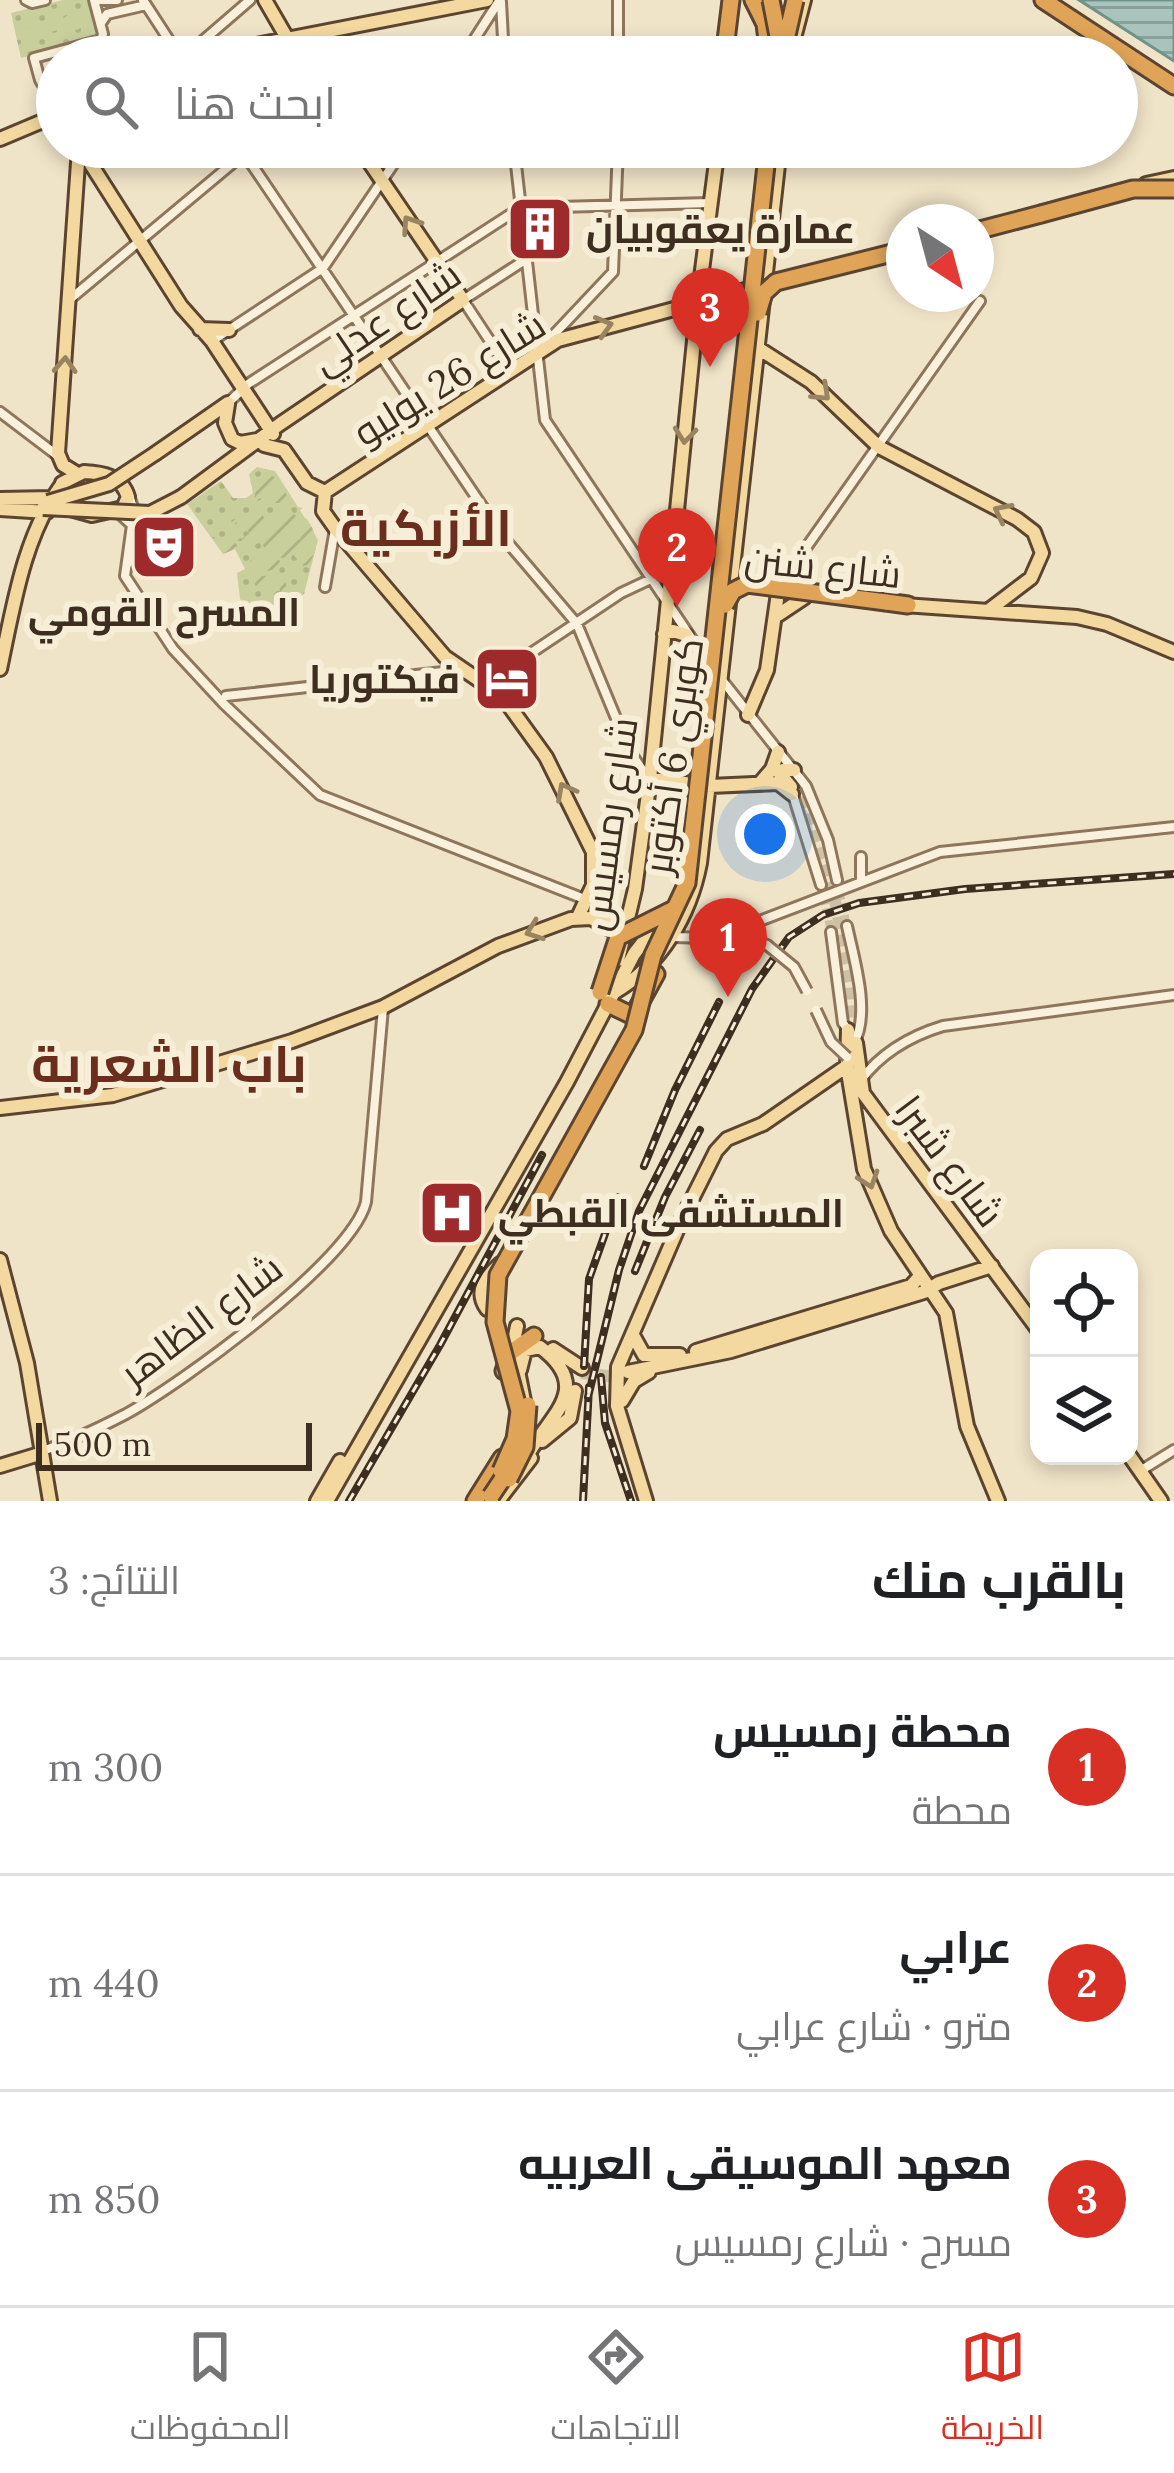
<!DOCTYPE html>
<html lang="ar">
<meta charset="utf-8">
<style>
:root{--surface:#fff;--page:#f2f2f2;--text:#202124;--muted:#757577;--line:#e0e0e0;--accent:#d93025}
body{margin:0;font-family:Lora,Cairo,serif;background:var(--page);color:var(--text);direction:rtl}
.controls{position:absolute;right:36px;bottom:36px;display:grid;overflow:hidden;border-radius:24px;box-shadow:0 6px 18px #0003}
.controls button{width:108px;height:108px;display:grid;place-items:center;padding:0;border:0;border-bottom:3px solid var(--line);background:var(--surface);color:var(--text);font:60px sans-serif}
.compass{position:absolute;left:886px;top:204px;width:108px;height:108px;border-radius:50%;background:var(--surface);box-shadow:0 6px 18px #0003;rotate:144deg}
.scale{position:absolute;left:36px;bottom:30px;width:276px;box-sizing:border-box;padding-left:12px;border:6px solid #3d2e20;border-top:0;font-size:33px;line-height:42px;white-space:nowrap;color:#3d2e20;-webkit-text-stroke:9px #f7eed8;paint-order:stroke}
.you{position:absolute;left:765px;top:834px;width:42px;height:42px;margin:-30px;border:9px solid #fff;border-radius:50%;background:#1a73e8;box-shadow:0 0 0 18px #1a73e833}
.badge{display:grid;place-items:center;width:78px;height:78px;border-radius:50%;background:var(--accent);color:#fff;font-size:39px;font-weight:700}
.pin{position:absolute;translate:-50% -99px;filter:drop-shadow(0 3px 6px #0008)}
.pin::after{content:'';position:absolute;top:63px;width:42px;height:36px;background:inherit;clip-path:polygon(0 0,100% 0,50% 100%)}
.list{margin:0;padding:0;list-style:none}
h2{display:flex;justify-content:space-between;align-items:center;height:156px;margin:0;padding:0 48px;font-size:51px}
h2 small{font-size:39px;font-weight:400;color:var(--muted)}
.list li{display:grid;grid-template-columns:78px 1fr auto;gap:36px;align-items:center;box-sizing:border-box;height:216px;padding:0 48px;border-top:3px solid var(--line)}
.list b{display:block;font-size:45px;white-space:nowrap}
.list p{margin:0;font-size:39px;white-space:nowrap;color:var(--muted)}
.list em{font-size:39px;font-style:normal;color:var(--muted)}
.icon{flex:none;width:66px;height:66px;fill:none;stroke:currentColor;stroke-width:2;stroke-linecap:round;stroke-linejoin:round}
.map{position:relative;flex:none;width:1174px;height:1501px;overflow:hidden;direction:ltr}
.search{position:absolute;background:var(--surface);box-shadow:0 6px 18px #0003;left:36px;right:36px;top:36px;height:132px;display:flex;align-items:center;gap:30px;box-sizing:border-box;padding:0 42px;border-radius:66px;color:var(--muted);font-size:45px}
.sheet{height:804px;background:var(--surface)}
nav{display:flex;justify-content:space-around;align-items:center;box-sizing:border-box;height:168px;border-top:3px solid var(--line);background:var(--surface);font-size:33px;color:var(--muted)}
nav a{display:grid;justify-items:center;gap:6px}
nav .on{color:var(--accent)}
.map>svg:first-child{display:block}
.grass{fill:#c9cf9b}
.park{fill:url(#park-dots)}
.garden{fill:url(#garden-furrows)}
.water{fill:url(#water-rules);stroke:#6f938a;stroke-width:3}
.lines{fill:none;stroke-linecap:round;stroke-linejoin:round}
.minor-tunnel{stroke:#ccc0a6;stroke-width:8;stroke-dasharray:8 4;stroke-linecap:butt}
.major-tunnel{stroke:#ccc0a6;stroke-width:12;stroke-dasharray:12 6;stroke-linecap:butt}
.minor-casing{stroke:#8d765c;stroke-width:14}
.major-casing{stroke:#5b4430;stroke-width:18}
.highway-casing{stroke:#5b4430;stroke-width:21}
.minor{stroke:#faf1dc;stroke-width:8}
.major{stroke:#f3d9a0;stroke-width:12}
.highway{stroke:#e0a458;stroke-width:15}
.rail-casing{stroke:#3d2e20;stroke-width:8}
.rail{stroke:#f7eed8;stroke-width:3;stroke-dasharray:9;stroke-linecap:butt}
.minor-bridge-casing{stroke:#8d765c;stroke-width:14;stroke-linecap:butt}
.major-bridge-casing{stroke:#5b4430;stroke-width:18;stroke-linecap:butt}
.highway-bridge-casing{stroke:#5b4430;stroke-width:21;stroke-linecap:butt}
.minor-bridge{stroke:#faf1dc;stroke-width:8}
.major-bridge{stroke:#f3d9a0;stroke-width:12}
.highway-bridge{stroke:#e0a458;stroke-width:15}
.oneway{stroke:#988460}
.labels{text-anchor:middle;stroke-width:12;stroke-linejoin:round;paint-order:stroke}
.poi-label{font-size:39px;font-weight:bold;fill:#3d2e20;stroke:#f7eed8;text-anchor:start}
.street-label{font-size:39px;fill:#3d2e20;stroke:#f7eed8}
.district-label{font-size:51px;font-weight:bold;fill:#6b2e1e;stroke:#f7eed8}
</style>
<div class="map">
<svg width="1174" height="1501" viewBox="0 0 1174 1501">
<defs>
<pattern id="park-dots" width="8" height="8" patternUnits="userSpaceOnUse" patternTransform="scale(3)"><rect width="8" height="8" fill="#c9cf9b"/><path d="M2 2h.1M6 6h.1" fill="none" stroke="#aeb285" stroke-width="1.8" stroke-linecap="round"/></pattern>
<pattern id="garden-furrows" width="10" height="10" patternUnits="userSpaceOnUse" patternTransform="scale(3)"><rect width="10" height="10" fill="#c9cf9b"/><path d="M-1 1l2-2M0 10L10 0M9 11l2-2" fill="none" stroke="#aeb285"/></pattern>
<pattern id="water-rules" width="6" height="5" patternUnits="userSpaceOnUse" patternTransform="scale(3)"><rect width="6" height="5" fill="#a9c4bc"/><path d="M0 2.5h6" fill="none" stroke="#8ba098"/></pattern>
</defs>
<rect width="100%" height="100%" fill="#f0e4c8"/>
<!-- grass -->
<path class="grass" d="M63,0H93L102,34L99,39L21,58L11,13Z"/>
<!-- park -->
<path class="park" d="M71,0H88L93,11L75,10L64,18L16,31L13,15Z
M95,20L99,33L96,37L21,55L17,40L67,28L77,30Z
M257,467L275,471L298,507L303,508L300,510L318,540L304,594L261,623L240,599L237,573L245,569L235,549L223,554L187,504L221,481L233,498H246L253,493L249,474Z"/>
<!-- garden -->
<path class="garden" d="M264,472L278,479L293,507H289L301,523L297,532L300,541L302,521L306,518C319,535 319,550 308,565L303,566L292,553L284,558L274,557L280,561L277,573L272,570L259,573L260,576L278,575L286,583V595L266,594L268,589L280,591L279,584L259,591L249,574L250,561L270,552L271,545L265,548L260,542L251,547L248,542L233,540L237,548L223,554L212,537L231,538L230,524L241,514L247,515L241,516L235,524L241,539L249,534L244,518H256L260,512L272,529L280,517L281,503H268L267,486L265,497L258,499L253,509L257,479Z"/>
<!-- water -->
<path class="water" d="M1079,0H1174V61Z"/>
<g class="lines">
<!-- minor-tunnel -->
<path class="minor-tunnel" d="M837,880L847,926
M821,885L831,932"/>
<!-- major-tunnel -->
<path class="major-tunnel" d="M800,778L831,880L851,984L855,1041
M581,1373L607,1376L628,1372"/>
<!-- minor casing -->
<g class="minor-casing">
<path id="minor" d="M26,0L32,3L45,0
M96,0H117
M143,0L180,57
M618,0V57
M501,2L504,57
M101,23L107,14L146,5
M184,57L250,0
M463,57L499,1
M57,109L40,80L34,58L101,40L103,34L94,0
M240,147L503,537L577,624L630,752L648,778
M514,147L545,420L708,663
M69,300L252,147
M212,341L323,268L405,147
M547,342L613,272L618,147
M509,370L463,300L525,260
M228,403L248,384L520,208L710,203
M0,412L58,456
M128,492L138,523L128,563
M121,515L132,525L125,576L173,649L224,704L320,795L587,900
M779,586L980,301
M325,587L335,529
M474,677L519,661L621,593L670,570
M722,680L806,786L828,840L837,880
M226,696L461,670
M793,795L821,885
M861,857V879
M847,926C854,959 870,1010 855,1041
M831,932L843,1023L848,1030
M672,937L752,939L767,945
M715,938L940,852L1174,827
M860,1081C881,1053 910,1036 943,1026L1174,995
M42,1451C70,1442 99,1428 126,1414C182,1383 352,1260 366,1202L383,1008
M1140,1471L1174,1450"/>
</g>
<!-- major casing -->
<g class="major-casing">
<path id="major" d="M265,0L298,57
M195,57L487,0
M789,57L804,0
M0,139L57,115
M80,147L181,306L212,341L273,434
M1146,184L1174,178
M200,329L229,330
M758,348L811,382L879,447L1017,519L1034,532L1042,553L1031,578L989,610
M228,404L225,423L232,439L240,443L257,440
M264,445L284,450L307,483L325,492
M156,453L228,403
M84,472C103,473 122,476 128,497L123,508L92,515L63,507L59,498L62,483Z
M76,473L63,465L58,453L79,148
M325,492L323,511L335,528L445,657L502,696L546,757L593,852V885L578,917
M325,492L558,340L749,289
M181,497L280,424L463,300L359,147
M0,499L52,498
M0,509L47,512
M904,605L1077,617L1107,624L1174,652
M778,615L805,597
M664,634L673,631L686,635
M0,669C13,609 23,538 60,487
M748,715L767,670L779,586
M650,779L710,786L778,783L792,794
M760,783L772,769L778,752
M791,787L780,774L783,770H794
M590,894L612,928
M618,960L635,889L650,779L698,301L718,147
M615,992C661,965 690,915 700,863L780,147
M848,1030L847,1066L864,1169L891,1231L946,1313L967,1426L998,1501
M856,1043L863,1093L1039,1331
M0,1108L113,1095L292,1041L383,1007L498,946L571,919L591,918L624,937
M0,1260L27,1363L50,1501
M487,1309C474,1291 486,1277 500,1264
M517,1326L513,1346L526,1411
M634,1337L644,1355H680
M553,1349L582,1368
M696,1351L911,1286L920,1276
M520,1370L525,1350L540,1347C597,1390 546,1417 525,1460
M628,1372L731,1351L924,1292L939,1283L992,1266
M622,1401L634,1381L649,1372
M542,1441L570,1418L575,1391
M1129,1455L1161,1501
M0,1466L36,1455
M317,1501L340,1461
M327,1501L567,1082L634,954L660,920
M498,1501L531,1458
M646,1501L617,1406L618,1367L681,1221L716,1151L727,1139L763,1124L847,1066"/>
</g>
<!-- highway casing -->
<g class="highway-casing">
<path id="highway" d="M753,0L765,24L769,57
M1043,0L1174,86
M724,57L731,0
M976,231L1041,214
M886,602L908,605
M608,1004L633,1016L656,974
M504,1371L510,1353L534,1336
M475,1501L502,1458"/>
</g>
<!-- minor -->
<use href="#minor" class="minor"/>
<!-- major -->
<use href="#major" class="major"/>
<!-- highway -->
<use href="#highway" class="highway"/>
<!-- rail casing -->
<g class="rail-casing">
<path id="rail" d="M644,1166L675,1090L719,1002
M635,1271L665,1197L700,1130
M584,1366L589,1279L618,1197
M601,1377L605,1423L631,1501
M588,1397L619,1270L639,1211L752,989L789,937L823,915L859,903L965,889L1174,874
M349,1501L440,1345L542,1155
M583,1501L589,1387"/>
</g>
<!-- rail -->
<use href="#rail" class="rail"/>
<!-- minor-bridge casing -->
<g class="minor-bridge-casing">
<path id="minor-bridge" d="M767,945L794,967L807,991
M816,1010L831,1042L847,1057"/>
</g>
<!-- major-bridge casing -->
<g class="major-bridge-casing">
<path id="major-bridge" d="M48,502L109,484L156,453
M43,508L150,513L181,497"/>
</g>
<!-- highway-bridge casing -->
<g class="highway-bridge-casing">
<path id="highway-bridge" d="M771,0L782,57
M785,44L795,0
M1041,214L1133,189H1174
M758,313L764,293L776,282L904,250
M725,605L733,591L747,584L886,602
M600,992L618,937L674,909
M501,1471L515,1439L519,1411L495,1322L498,1275L634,1030L653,955L687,883L768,147
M509,1479L525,1447L528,1405
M491,1496L509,1469"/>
</g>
<!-- minor-bridge -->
<use href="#minor-bridge" class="minor-bridge"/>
<!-- major-bridge -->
<use href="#major-bridge" class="major-bridge"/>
<!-- highway-bridge -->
<use href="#highway-bridge" class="highway-bridge"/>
</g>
<!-- one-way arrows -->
<defs><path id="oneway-chevron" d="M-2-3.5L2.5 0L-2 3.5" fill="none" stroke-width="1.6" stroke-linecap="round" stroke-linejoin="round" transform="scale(3)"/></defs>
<g class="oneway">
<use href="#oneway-chevron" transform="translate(410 224) rotate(-124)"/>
<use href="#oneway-chevron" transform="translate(604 326) rotate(-16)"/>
<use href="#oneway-chevron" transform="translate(65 365) rotate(-87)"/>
<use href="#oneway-chevron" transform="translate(822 393) rotate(43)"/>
<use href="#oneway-chevron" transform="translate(685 435) rotate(96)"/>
<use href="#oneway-chevron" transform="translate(1002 512) rotate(-153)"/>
<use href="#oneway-chevron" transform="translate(565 791) rotate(-118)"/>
<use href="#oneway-chevron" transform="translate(534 931) rotate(160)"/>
<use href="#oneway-chevron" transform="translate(869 1180) rotate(71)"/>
</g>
<!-- icons -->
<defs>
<g id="building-square" transform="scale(3.45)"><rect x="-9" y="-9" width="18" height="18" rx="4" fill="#9e2a2b" stroke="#f7eed8"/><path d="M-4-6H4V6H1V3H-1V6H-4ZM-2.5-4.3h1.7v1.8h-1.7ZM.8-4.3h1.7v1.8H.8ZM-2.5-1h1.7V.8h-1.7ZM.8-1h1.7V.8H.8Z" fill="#fff"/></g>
<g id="theatre-square" transform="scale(3.45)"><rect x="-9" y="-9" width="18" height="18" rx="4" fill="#9e2a2b" stroke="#f7eed8"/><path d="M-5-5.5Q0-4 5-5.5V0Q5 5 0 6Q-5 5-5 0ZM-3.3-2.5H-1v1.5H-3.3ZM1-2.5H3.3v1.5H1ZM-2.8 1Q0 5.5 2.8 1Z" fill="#fff"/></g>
<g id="hotel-square" transform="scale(3.45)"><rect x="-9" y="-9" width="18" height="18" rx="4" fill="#9e2a2b" stroke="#f7eed8"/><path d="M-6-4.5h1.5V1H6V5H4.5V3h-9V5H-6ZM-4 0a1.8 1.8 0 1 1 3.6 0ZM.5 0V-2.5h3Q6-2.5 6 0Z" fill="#fff"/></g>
<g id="hospital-square" transform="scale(3.45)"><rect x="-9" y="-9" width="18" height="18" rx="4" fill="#9e2a2b" stroke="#f7eed8"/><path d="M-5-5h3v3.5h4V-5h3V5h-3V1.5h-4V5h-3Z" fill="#fff"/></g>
</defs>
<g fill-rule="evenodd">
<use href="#building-square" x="540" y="229"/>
<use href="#theatre-square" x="164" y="547"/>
<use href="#hotel-square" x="507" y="679"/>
<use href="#hospital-square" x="452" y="1213"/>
</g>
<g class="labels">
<!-- poi labels -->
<g class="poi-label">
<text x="586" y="243">عمارة يعقوبيان</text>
<text x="164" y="626" text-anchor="middle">المسرح القومي</text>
<text x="460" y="693" text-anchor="end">فيكتوريا</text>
<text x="498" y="1227">المستشفى القبطي</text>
</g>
<!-- street labels -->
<g class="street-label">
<text transform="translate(386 317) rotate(-34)" y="14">شارع عدلي</text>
<text transform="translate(449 378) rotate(-32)" y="14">شارع 26 يوليو</text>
<text transform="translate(823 566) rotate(6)" y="14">شارع شنن</text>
<text transform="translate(673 756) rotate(-82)" y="14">كوبري 6 أكتوبر</text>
<text transform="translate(609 824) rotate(-82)" y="14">شارع رمسيس</text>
<text transform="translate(950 1161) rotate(53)" y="14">شارع شبرا</text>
<text transform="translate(201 1320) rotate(-37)" y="14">شارع الظاهر</text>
</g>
<!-- district labels -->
<g class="district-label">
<text x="426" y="546">الأزبكية</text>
<text x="169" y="1082">باب الشعرية</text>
</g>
</g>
</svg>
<div class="controls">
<button><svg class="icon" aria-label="locate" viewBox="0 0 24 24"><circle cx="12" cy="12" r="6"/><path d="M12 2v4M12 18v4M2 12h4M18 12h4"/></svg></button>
<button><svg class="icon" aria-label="layers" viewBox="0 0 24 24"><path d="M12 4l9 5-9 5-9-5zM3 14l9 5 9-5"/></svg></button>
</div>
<svg class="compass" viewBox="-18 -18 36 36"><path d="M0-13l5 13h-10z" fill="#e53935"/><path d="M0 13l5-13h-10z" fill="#757577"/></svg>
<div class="scale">500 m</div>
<div class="you"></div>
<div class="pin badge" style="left:728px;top:997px">1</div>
<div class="pin badge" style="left:677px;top:607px">2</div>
<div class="pin badge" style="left:710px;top:367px">3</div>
<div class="search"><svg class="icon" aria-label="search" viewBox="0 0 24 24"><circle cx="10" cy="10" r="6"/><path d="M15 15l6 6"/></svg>ابحث هنا</div>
</div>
<section class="sheet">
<h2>بالقرب منك<small>النتائج: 3</small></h2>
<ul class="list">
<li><span class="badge">1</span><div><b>محطة رمسيس</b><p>محطة</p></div><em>300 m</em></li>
<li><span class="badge">2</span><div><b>عرابي</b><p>مترو · شارع عرابي</p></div><em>440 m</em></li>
<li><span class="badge">3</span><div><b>معهد الموسيقى العربيه</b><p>مسرح · شارع رمسيس</p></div><em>850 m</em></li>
</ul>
</section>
<nav>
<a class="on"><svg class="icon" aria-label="map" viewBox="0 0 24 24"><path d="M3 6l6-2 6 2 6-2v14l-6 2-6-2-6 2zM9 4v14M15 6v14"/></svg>الخريطة</a>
<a><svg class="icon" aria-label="directions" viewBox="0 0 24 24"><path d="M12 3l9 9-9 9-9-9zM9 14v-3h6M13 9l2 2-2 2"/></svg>الاتجاهات</a>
<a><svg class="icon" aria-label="saved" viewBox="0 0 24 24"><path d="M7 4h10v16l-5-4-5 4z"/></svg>المحفوظات</a>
</nav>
